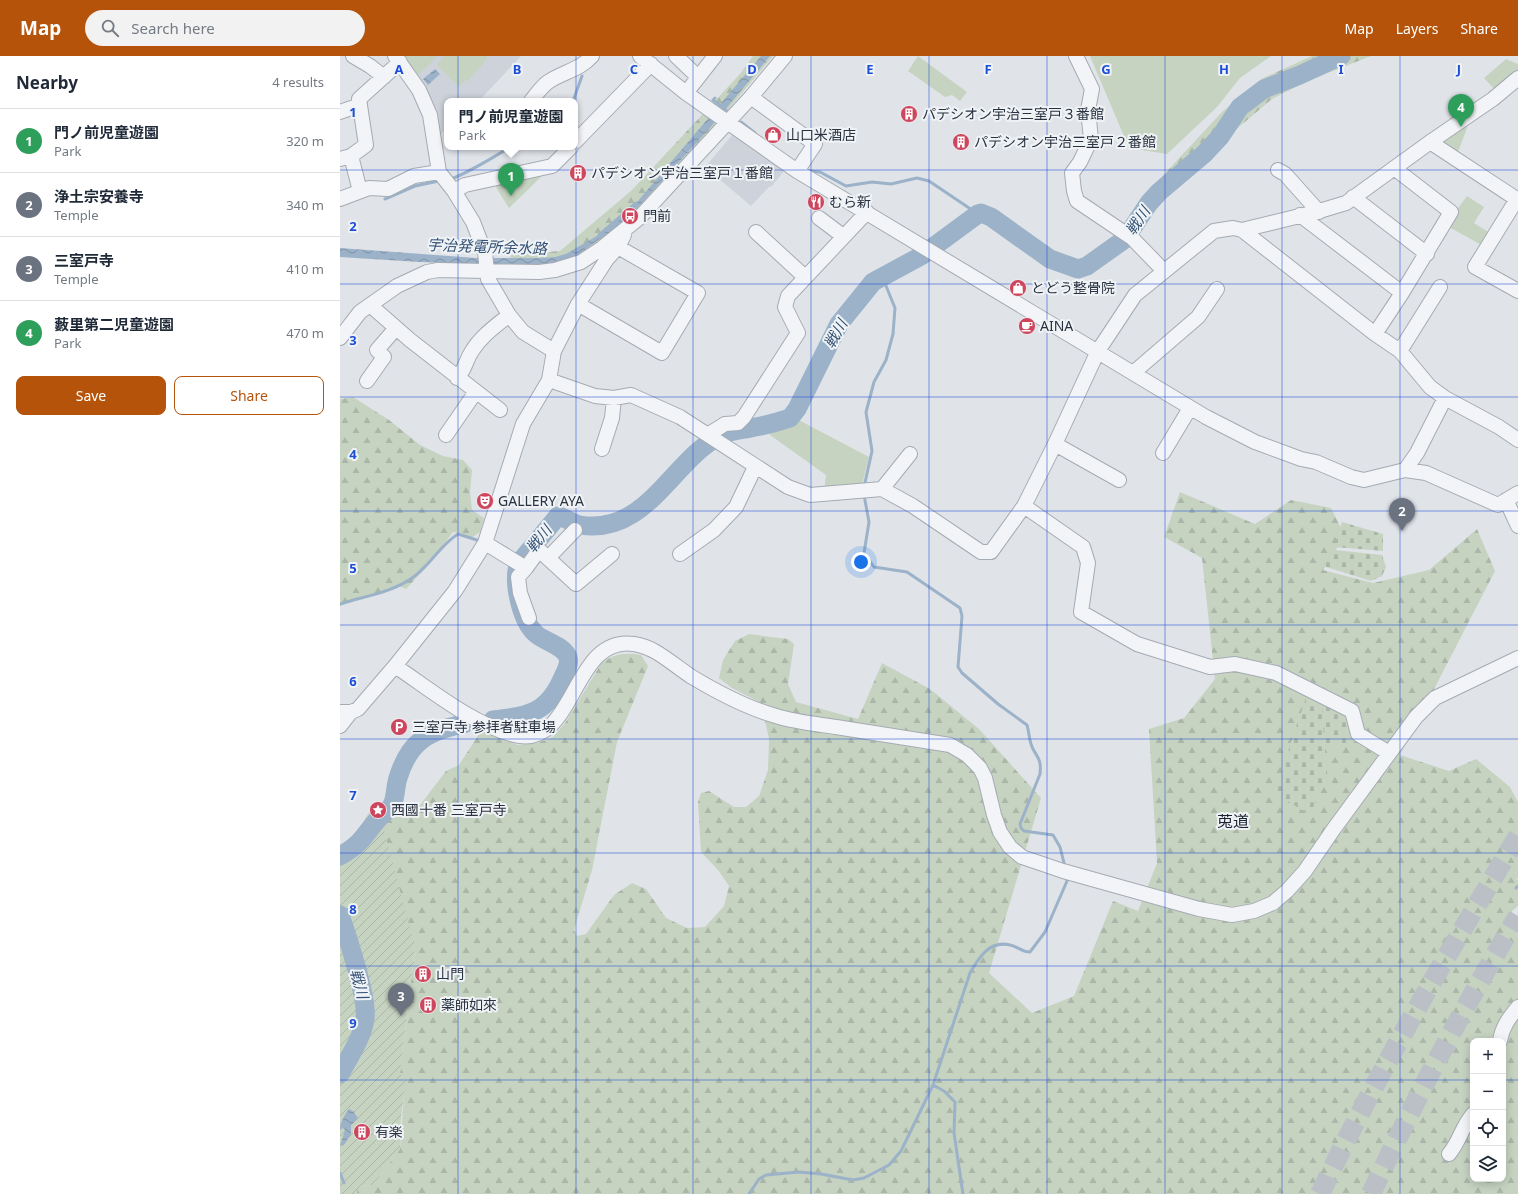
<!DOCTYPE html>
<meta charset="utf-8">
<style>
:root{--surface:#fff;--page:#f2f2f3;--text:#1f2937;--muted:#747a83;--line:#e0e1e3;--accent:#b45309}
body{margin:0;font-family:"Noto Sans","Noto Sans JP",sans-serif;background:var(--page);color:var(--text)}
.controls{position:absolute;right:12px;bottom:12px;display:grid;overflow:hidden;border-radius:8px;box-shadow:0 2px 10px #0003}
.controls button{width:36px;height:36px;display:grid;place-items:center;padding:0;border:0;border-bottom:1px solid var(--line);background:var(--surface);color:var(--text);font:20px sans-serif}
.you{position:absolute;left:521px;top:506px;width:14px;height:14px;margin:-10px;border:3px solid #fff;border-radius:50%;background:#1a73e8;box-shadow:0 0 0 6px #1a73e833}
.badge{display:grid;place-items:center;width:26px;height:26px;border-radius:50%;background:var(--accent);color:#fff;font-size:13px;font-weight:700}
.pin{position:absolute;translate:-50% -33px;filter:drop-shadow(0 1px 2px #0008)}
.pin::after{content:'';position:absolute;top:21px;width:14px;height:12px;background:inherit;clip-path:polygon(0 0,100% 0,50% 100%)}
.popup{position:absolute;left:104px;top:42px;width:134px;height:52px;box-sizing:border-box;display:grid;place-content:center;border-radius:8px;background:var(--surface);filter:drop-shadow(0 1px 3px #0005);font-size:13px;white-space:nowrap;color:var(--muted)}
.popup b{font-size:15px;color:var(--text)}
.popup::after{content:'';position:absolute;left:50%;top:100%;margin-left:-8px;border:8px solid transparent;border-top-color:var(--surface)}
.list{margin:0;padding:0;list-style:none}
h2{display:flex;justify-content:space-between;align-items:center;height:52px;margin:0;padding:0 16px;font-size:17px}
h2 small{font-size:13px;font-weight:400;color:var(--muted)}
.list li{display:grid;grid-template-columns:26px 1fr auto;gap:12px;align-items:center;box-sizing:border-box;height:64px;padding:0 16px;border-top:1px solid var(--line)}
.list b{display:block;font-size:15px;white-space:nowrap}
.list p{margin:0;font-size:13px;white-space:nowrap;color:var(--muted)}
.list em{font-size:13px;font-style:normal;color:var(--muted)}
.actions{display:flex;gap:8px;padding:12px 16px}
.actions a{flex:1;padding:9px 0;border:1px solid var(--accent);border-radius:8px;text-align:center;font-size:14px;color:var(--accent)}
.actions .main{background:var(--accent);color:#fff}
.icon{flex:none;width:22px;height:22px;fill:none;stroke:currentColor;stroke-width:2;stroke-linecap:round;stroke-linejoin:round}
.map{position:relative;flex:none;width:1178px;height:1138px;overflow:hidden}
header{display:flex;align-items:center;gap:24px;box-sizing:border-box;height:56px;padding:0 20px;background:var(--accent);color:#fff}
header strong{font-size:19px}
nav{display:flex;gap:22px;margin-inline-start:auto;font-size:14px}
.search{width:280px;height:36px;background:var(--page);display:flex;align-items:center;gap:10px;box-sizing:border-box;padding:0 14px;border-radius:22px;color:var(--muted);font-size:15px}
main{display:flex}
aside{flex:1;background:var(--surface)}
.map>svg:first-child{display:block}
.built{fill:#ced3db}
.forest{fill:url(#forest-firs);fill-rule:evenodd}
.cemetery{fill:url(#cemetery-stones)}
.park{fill:#c6d3c1}
.garden{fill:url(#garden-furrows)}
.water{fill:url(#water-waves)}
.lines{fill:none;stroke-linecap:round;stroke-linejoin:round}
.stream{stroke:#9bb2c9;stroke-width:3}
.river{stroke:#9bb2c9;stroke-width:19}
.highway-tunnel{stroke:#bbc0c7;stroke-width:20;stroke-dasharray:20 10;stroke-linecap:butt}
.minor-casing{stroke:#a5abb3;stroke-width:16}
.minor{stroke:#f3f4f7;stroke-width:14}
.grid{fill:none;stroke:#1d4ed8;stroke-width:1;stroke-opacity:0.55}
.labels{text-anchor:middle;stroke-width:4;stroke-linejoin:round;paint-order:stroke}
.poi-label{font-size:14px;fill:#293240;stroke:#f0f3f6;text-anchor:start}
.water-label{font-size:15px;font-style:italic;fill:#335174;stroke:#f0f3f6}
.quarter-label{font-size:16px;fill:#1b2331;stroke:#f0f3f6}
.grid-label{font-size:13px;text-anchor:middle;font-weight:bold;fill:#1d4ed8;stroke:#f0f3f6;stroke-width:4;stroke-linejoin:round;paint-order:stroke}
</style>
<header>
<strong>Map</strong>
<div class="search"><svg class="icon" aria-label="search" viewBox="0 0 24 24"><circle cx="10" cy="10" r="6"/><path d="M15 15l6 6"/></svg>Search here</div>
<nav><a>Map</a><a>Layers</a><a>Share</a></nav>
</header>
<main>
<aside>
<h2>Nearby<small>4 results</small></h2>
<ul class="list">
<li><span class="badge" style="background:#2e9e5b">1</span><div><b>門ノ前児童遊園</b><p>Park</p></div><em>320 m</em></li>
<li><span class="badge" style="background:#6b7280">2</span><div><b>浄土宗安養寺</b><p>Temple</p></div><em>340 m</em></li>
<li><span class="badge" style="background:#6b7280">3</span><div><b>三室戸寺</b><p>Temple</p></div><em>410 m</em></li>
<li><span class="badge" style="background:#2e9e5b">4</span><div><b>藪里第二児童遊園</b><p>Park</p></div><em>470 m</em></li>
</ul>
<div class="actions"><a class="main">Save</a><a>Share</a></div>
</aside>
<div class="map">
<svg width="1178" height="1138" viewBox="0 0 1178 1138">
<defs>
<pattern id="forest-firs" width="22" height="20" patternUnits="userSpaceOnUse"><rect width="22" height="20" fill="#c6d3c1"/><path d="M5 1l3.5 6h-7zM16 11l3.5 6h-7z" fill="#aab6a7"/></pattern>
<pattern id="cemetery-stones" width="16" height="16" patternUnits="userSpaceOnUse"><rect width="16" height="16" fill="#c6d3c1"/><path d="M2 7V4a2 2 0 0 1 4 0v3zM10 15v-3a2 2 0 0 1 4 0v3z" fill="#aab6a7"/></pattern>
<pattern id="garden-furrows" width="10" height="10" patternUnits="userSpaceOnUse"><rect width="10" height="10" fill="#c6d3c1"/><path d="M-1 1l2-2M0 10L10 0M9 11l2-2" fill="none" stroke="#aab6a7"/></pattern>
<pattern id="water-waves" width="16" height="10" patternUnits="userSpaceOnUse"><rect width="16" height="10" fill="#9bb2c9"/><path d="M0 5q4-4 8 0t8 0" fill="none" stroke="#7e91a5"/></pattern>
</defs>
<rect width="100%" height="100%" fill="#e0e4e9"/>
<!-- built -->
<path class="built" d="M62,0H181L139,45H107V74L97,80Z
M393,78L444,115L432,130L429,131L411,150L365,111Z"/>
<!-- forest -->
<path class="forest" d="M413,0H433L355,93L308,144L271,178L238,201L168,210L171,199L220,195L292,134L400,18Z
M972,0H1031L970,24L932,43L893,76L849,122L825,143L814,145L815,128L882,56L921,23Z
M13,341L49,364L80,389L103,400L123,404L132,414L130,436L132,454L144,462L140,476L131,482L120,477L113,476L90,507L66,533L59,530L0,550V343Z
M840,436L915,468L951,444L991,452L1005,480L983,514L1033,527L1089,514L1137,473L1155,515L1060,699L1109,715L1136,703L1170,731L1178,746V822L1176,823L1178,824V850L1172,855L1178,879V1138H16L18,1131L29,1130L34,1128L60,1093L65,1025L60,1017L75,892L29,780L21,791L0,804V795L10,788L31,753L45,747L64,760L80,749L106,715L119,709L141,675L178,689L197,687L213,681L225,667L261,608C272,598 286,596 301,599L308,610L277,686L252,814L234,874L237,880L246,878L274,839L292,827L306,833L326,862L347,872L365,871L384,850L389,830L378,814L361,796L358,746L361,737L369,735L394,751H406L419,740L428,714L429,683L421,647L392,632L379,622L383,604L395,585L409,578L448,583L454,588L448,628L456,646L518,663L542,607L590,633L639,673L701,742L649,917L692,957L734,940L773,845L798,855L817,807L809,673L844,662L875,623L862,502L824,481ZM1133,985H1163V1123H1133Z"/>
<!-- cemetery -->
<path class="cemetery" d="M1002,466L1043,478V495L994,491Z
M995,494L1042,499L1046,511L1042,520L1031,525L983,510Z
M967,639L981,644L987,717L970,759L936,738L951,686Z
M985,645L1009,657L1011,688L986,691L982,651Z"/>
<!-- park -->
<path class="park" d="M62,0H98L77,20Z
M104,0H147V3L127,26L125,24L119,31L97,9Z
M578,0L627,36L620,45L612,39L605,41L568,15Z
M750,0H931L900,22L877,51L827,98L789,92Z
M1166,3L1178,8V14L1155,34L1144,22Z
M1131,61L1117,99L1099,90L1101,82Z
M205,117L169,152L154,128Z
M1127,140L1144,151L1134,167L1153,179L1145,191L1109,171L1118,157L1116,155Z
M455,362L529,401L521,433L484,436L486,419L430,379V371Z"/>
<!-- garden -->
<path class="garden" d="M44,774L75,892L60,1017L66,1026L61,1061L60,1093L34,1128L29,1130L19,1131L16,1138H0V804L21,791L29,780Z"/>
<!-- water -->
<path class="water" d="M421,0H430L369,73L289,161L271,177L258,184L235,201L212,210L79,206L0,201V192L136,202H202L215,201L226,198L267,174L298,145Z
M95,13L100,18L88,29L83,23Z
M9,1053L13,1055L18,1062L11,1069V1078L4,1089L0,1090L5,1074L3,1072L0,1074C0,1067 5,1058 9,1053Z"/>
<g class="lines">
<!-- stream -->
<path class="stream" d="M375,42L373,44L386,54
M233,45L242,20
M401,66L415,77
M469,115L480,116L506,130L532,126L551,128L577,122L589,125L638,158
M111,123C132,115 151,102 171,91
M45,143L75,130L99,125
M259,179L296,147
M524,431L532,395L526,356L534,326L546,304L553,278L555,252L542,220
M524,439L529,466L524,497L534,511L567,516L620,552L622,560L618,611L622,617L658,648L687,669C689,676 689,682 691,688C695,701 702,700 700,718L680,768L681,772L684,775L713,779L720,791L725,811
M0,548C24,540 51,537 72,522C90,510 100,489 118,478L140,485
M1176,832L1178,830
M593,1029L604,1035L615,1046L614,1077L623,1138
M0,1117L4,1127
M409,1138L419,1123L426,1119L459,1116L481,1118L513,1124L524,1122L549,1109L561,1095L593,1029L630,917C639,901 650,884 670,889C677,890 682,896 690,896L705,876L727,825L726,820"/>
<!-- river -->
<path class="river" d="M153,664C189,660 208,657 223,621C226,615 230,608 228,601C223,589 205,586 196,578C181,565 172,525 179,507L218,460C226,461 232,468 240,469C305,480 331,407 379,380C390,374 404,374 415,371C427,369 438,366 450,362L457,353L499,268L533,226L581,200L638,158L641,157L651,161L710,203L738,213L747,210L785,183L809,147L819,136L864,98L880,81L900,51L924,33L960,19L1001,0
M0,800C23,787 23,780 39,762C42,757 49,755 52,749C56,742 55,731 58,722C69,686 87,675 124,668
M0,859C7,879 28,943 25,962C23,981 9,1001 0,1018"/>
<!-- highway-tunnel -->
<path class="highway-tunnel" d="M980,1138C1038,1015 1108,897 1178,780
M1031,1138C1075,1043 1124,950 1178,860"/>
<!-- minor casing -->
<g class="minor-casing">
<path id="minor" d="M13,0L30,10L44,21
M55,0L79,34L90,59L99,116L114,135L133,166L145,197L148,223L169,259L183,276L214,295
M300,0L346,37L457,115L866,361L915,386L961,403L976,406L1011,421L1024,424L1065,414L1086,417L1158,449L1178,437
M336,0L358,21
M736,0L752,33L748,54L751,83L740,106L732,117L734,135L737,145L792,182L824,215
M346,37L375,0
M411,41L475,88L457,115
M191,45C196,39 201,31 208,26C222,16 240,14 252,0
M0,56L20,49
M235,86L311,8
M1090,86L1178,144
M11,100L20,135
M0,103L11,100L26,89L19,43L60,6
M938,114L945,118L979,156
M114,135L125,129L212,110L231,91
M1013,141L1087,198
M0,143L29,132L48,133L74,120L99,116
M1177,143L1135,211L1178,235
M960,159L1062,237
M479,162L503,180
M902,174L1035,278L1060,295L1090,331L1105,342L1159,371L1178,384
M416,176L465,221
M238,248L322,297L358,237L278,191
M30,249L70,284L160,354
M1035,278L1062,237L1111,156L1054,112
M0,282L20,256L57,230L87,216L98,214L199,216L215,214L241,206L262,192L299,162L411,41L445,0
M1060,295L1100,231
M793,317L858,261L877,233
M117,322C126,313 125,305 132,295C141,280 156,270 169,259
M209,324L255,340L274,342L291,339L340,361L448,431L470,439L542,433L573,450L641,496H651L684,450L715,388L758,295L795,239L874,175L893,172L902,174L976,156L1006,147L1093,84L1153,43L1178,22
M27,325L44,301L37,294L56,272
M369,378L385,368L398,367L404,361L458,277L445,251L448,240L527,156
M106,379L135,337
M715,388L779,424
M262,393L272,362L274,342
M823,397L850,352
M1065,414L1077,397L1105,342
M542,433L570,398
M1166,444L1178,470
M684,450L743,491L748,507L741,556L797,588L870,611L895,608L936,617L1012,655L1018,678L1049,697
M145,487L186,512L199,494L236,528L272,498
M340,498L374,474L396,451L415,411
M208,502L235,474
M186,512L178,521L180,537L189,562
M55,610L115,535L145,487L183,368L209,324L214,295L238,248L267,203L278,191L284,179
M0,656H11L18,653L55,610C91,634 132,668 174,679C236,695 231,578 294,588C316,591 333,609 352,621C377,636 407,652 436,660C455,666 476,668 496,671C534,677 572,683 610,689L627,699L640,712L645,722L654,759L660,776L670,791L682,801L723,815L859,853L892,859L914,855L933,847L947,835L965,815L993,774L1076,661L1095,642L1178,602
M0,670L11,656
M1160,985C1162,971 1169,962 1178,951
M1109,1098C1120,1085 1121,1072 1133,1058"/>
</g>
<!-- minor -->
<use href="#minor" class="minor"/>
</g>
<!-- grid -->
<path class="grid" d="M118,0V1138M236,0V1138M353,0V1138M471,0V1138M589,0V1138M707,0V1138M825,0V1138M942,0V1138M1060,0V1138M0,114H1178M0,228H1178M0,341H1178M0,455H1178M0,569H1178M0,683H1178M0,797H1178M0,910H1178M0,1024H1133M1163,1024H1178"/>
<!-- icons -->
<defs>
<g id="building-disc" transform="scale(0.9)"><circle r="9.5" fill="#cd465d" stroke="#f0f3f6"/><path d="M-4-6H4V6H1V3H-1V6H-4ZM-2.5-4.3h1.7v1.8h-1.7ZM.8-4.3h1.7v1.8H.8ZM-2.5-1h1.7V.8h-1.7ZM.8-1h1.7V.8H.8Z" fill="#fff"/></g>
<g id="shop-disc" transform="scale(0.9)"><circle r="9.5" fill="#cd465d" stroke="#f0f3f6"/><path d="M-5-2.5h2.3a2.7 3.5 0 0 1 5.4 0H5L5.5 6h-11ZM-1.5-2.5h3a1.5 2.3 0 0 0-3 0Z" fill="#fff"/></g>
<g id="restaurant-disc" transform="scale(0.9)"><circle r="9.5" fill="#cd465d" stroke="#f0f3f6"/><path d="M-5-6h1v4h1v-4h1v4h1v-4h1v5L-1.5 .5V6h-2V.5L-5-1ZM5-6V6H3V1.5H1.5Q1.5-4 5-6Z" fill="#fff"/></g>
<g id="bus-disc" transform="scale(0.9)"><circle r="9.5" fill="#cd465d" stroke="#f0f3f6"/><path d="M-5-6H5V4H4V6H2V4H-2V6H-4V4H-5ZM-3.5-4V0h7V-4ZM-3.5 1.2v1.5H-2V1.2ZM2 1.2v1.5H3.5V1.2Z" fill="#fff"/></g>
<g id="cafe-disc" transform="scale(0.9)"><circle r="9.5" fill="#cd465d" stroke="#f0f3f6"/><path d="M-5.5-4.5H6V0H3Q3 3.5 0 3.5H-2.5Q-5.5 3.5-5.5 0ZM3-3.2v2h1.7v-2ZM-6 4.5H4V6H-6Z" fill="#fff"/></g>
<g id="theatre-disc" transform="scale(0.9)"><circle r="9.5" fill="#cd465d" stroke="#f0f3f6"/><path d="M-5-5.5Q0-4 5-5.5V0Q5 5 0 6Q-5 5-5 0ZM-3.3-2.5H-1v1.5H-3.3ZM1-2.5H3.3v1.5H1ZM-2.8 1Q0 5.5 2.8 1Z" fill="#fff"/></g>
<g id="parking-disc" transform="scale(0.9)"><circle r="9.5" fill="#cd465d" stroke="#f0f3f6"/><path d="M-3.5-5.5H1a3.5 3.5 0 0 1 0 7H-1V5.5H-3.5ZM-1-3.4V-.6H.8a1.4 1.4 0 0 0 0-2.8Z" fill="#fff"/></g>
<g id="sight-disc" transform="scale(0.9)"><circle r="9.5" fill="#cd465d" stroke="#f0f3f6"/><path d="M0-6L1.8-2.2L6-1.7L2.9 1.2L3.7 5.4L0 3.3L-3.7 5.4L-2.9 1.2L-6-1.7L-1.8-2.2Z" fill="#fff"/></g>
</defs>
<g fill-rule="evenodd">
<use href="#building-disc" x="569" y="58"/>
<use href="#shop-disc" x="433" y="79"/>
<use href="#building-disc" x="621" y="86"/>
<use href="#building-disc" x="238" y="117"/>
<use href="#restaurant-disc" x="476" y="146"/>
<use href="#bus-disc" x="290" y="160"/>
<use href="#shop-disc" x="678" y="232"/>
<use href="#cafe-disc" x="687" y="270"/>
<use href="#theatre-disc" x="145" y="445"/>
<use href="#parking-disc" x="59" y="671"/>
<use href="#sight-disc" x="38" y="754"/>
<use href="#building-disc" x="83" y="918"/>
<use href="#building-disc" x="88" y="949"/>
<use href="#building-disc" x="22" y="1076"/>
</g>
<g class="labels">
<!-- poi labels -->
<g class="poi-label">
<text x="582" y="63">パデシオン宇治三室戸３番館</text>
<text x="446" y="84">山口米酒店</text>
<text x="634" y="91">パデシオン宇治三室戸２番館</text>
<text x="251" y="122">パデシオン宇治三室戸１番館</text>
<text x="489" y="151">むら新</text>
<text x="303" y="165">門前</text>
<text x="691" y="237">とどう整骨院</text>
<text x="700" y="275">AINA</text>
<text x="158" y="450">GALLERY AYA</text>
<text x="72" y="676">三室戸寺 参拝者駐車場</text>
<text x="51" y="759">西國十番 三室戸寺</text>
<text x="96" y="923">山門</text>
<text x="101" y="954">薬師如來</text>
<text x="35" y="1081">有楽</text>
</g>
<!-- water labels -->
<g class="water-label">
<text transform="translate(798 165) rotate(-56)" y="5">戦川</text>
<text transform="translate(147 191) rotate(2)" y="5">宇治発電所余水路</text>
<text transform="translate(496 278) rotate(-60)" y="5">戦川</text>
<text transform="translate(199 483) rotate(-51)" y="5">戦川</text>
<text transform="translate(19 928) rotate(75)" y="5">戦川</text>
</g>
<!-- quarter labels -->
<g class="quarter-label">
<text x="893" y="771">莵道</text>
</g>
</g>
<g class="grid-label">
<text x="59" y="18">A</text>
<text x="177" y="18">B</text>
<text x="294" y="18">C</text>
<text x="412" y="18">D</text>
<text x="530" y="18">E</text>
<text x="648" y="18">F</text>
<text x="766" y="18">G</text>
<text x="884" y="18">H</text>
<text x="1001" y="18">I</text>
<text x="1119" y="18">J</text>
<text x="13" y="61">1</text>
<text x="13" y="175">2</text>
<text x="13" y="289">3</text>
<text x="13" y="403">4</text>
<text x="13" y="517">5</text>
<text x="13" y="630">6</text>
<text x="13" y="744">7</text>
<text x="13" y="858">8</text>
<text x="13" y="972">9</text>
</g>
</svg>
<div class="controls">
<button>+</button>
<button>−</button>
<button><svg class="icon" aria-label="locate" viewBox="0 0 24 24"><circle cx="12" cy="12" r="6"/><path d="M12 2v4M12 18v4M2 12h4M18 12h4"/></svg></button>
<button><svg class="icon" aria-label="layers" viewBox="0 0 24 24"><path d="M12 4l9 5-9 5-9-5zM3 14l9 5 9-5"/></svg></button>
</div>
<div class="you"></div>
<div class="pin badge" style="left:171px;top:140px;background:#2e9e5b">1</div>
<div class="popup"><b>門ノ前児童遊園</b>Park</div>
<div class="pin badge" style="left:1062px;top:475px;background:#6b7280">2</div>
<div class="pin badge" style="left:61px;top:960px;background:#6b7280">3</div>
<div class="pin badge" style="left:1121px;top:71px;background:#2e9e5b">4</div>
</div>
</main>
